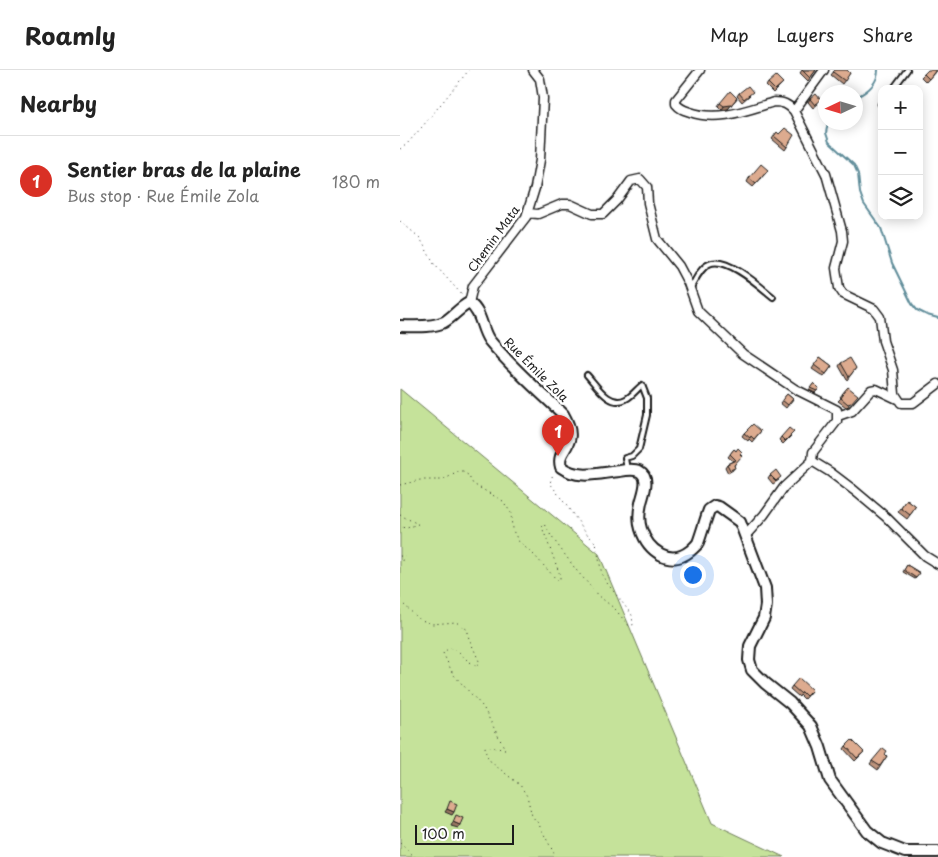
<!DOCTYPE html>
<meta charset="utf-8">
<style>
:root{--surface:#fff;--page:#f6f6f6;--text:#222;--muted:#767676;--line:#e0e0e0;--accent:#d93025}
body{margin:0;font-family:"Playpen Sans",sans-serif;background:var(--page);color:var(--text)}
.controls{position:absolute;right:15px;top:15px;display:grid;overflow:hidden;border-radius:10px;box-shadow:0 2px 12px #0003}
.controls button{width:45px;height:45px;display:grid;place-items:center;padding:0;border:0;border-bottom:1px solid var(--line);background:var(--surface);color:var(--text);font:25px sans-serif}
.compass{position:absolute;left:418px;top:15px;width:45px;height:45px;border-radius:50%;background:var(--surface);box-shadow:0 2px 12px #0003;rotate:266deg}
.scale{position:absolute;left:15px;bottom:12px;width:99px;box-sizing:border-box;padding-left:5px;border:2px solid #1c1c1c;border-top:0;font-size:14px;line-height:18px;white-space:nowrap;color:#1c1c1c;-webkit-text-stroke:4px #fff;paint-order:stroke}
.you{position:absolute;left:292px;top:504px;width:18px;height:18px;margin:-12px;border:4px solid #fff;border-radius:50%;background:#1a73e8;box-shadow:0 0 0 8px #1a73e833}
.badge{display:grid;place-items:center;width:32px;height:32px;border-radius:50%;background:var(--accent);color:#fff;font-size:16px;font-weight:700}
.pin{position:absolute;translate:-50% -41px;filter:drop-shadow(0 1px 2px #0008)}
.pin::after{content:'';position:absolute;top:26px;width:18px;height:15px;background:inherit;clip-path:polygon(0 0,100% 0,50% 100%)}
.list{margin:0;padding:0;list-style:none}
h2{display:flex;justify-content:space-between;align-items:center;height:65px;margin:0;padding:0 20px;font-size:21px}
h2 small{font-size:16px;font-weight:400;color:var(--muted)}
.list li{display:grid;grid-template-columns:32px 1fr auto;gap:15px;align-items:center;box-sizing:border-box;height:90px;padding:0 20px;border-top:1px solid var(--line)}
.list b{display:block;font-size:19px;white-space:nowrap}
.list p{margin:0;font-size:16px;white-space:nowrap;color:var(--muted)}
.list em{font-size:16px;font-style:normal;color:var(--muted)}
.icon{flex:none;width:28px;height:28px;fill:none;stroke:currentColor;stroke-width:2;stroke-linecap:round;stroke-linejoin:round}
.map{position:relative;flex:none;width:538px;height:787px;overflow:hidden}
header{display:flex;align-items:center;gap:30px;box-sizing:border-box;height:70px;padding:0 25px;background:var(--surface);border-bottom:1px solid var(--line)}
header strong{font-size:24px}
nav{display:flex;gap:28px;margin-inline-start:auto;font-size:18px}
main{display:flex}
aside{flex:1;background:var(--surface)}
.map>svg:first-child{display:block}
.green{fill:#c5e29a;stroke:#707f5b}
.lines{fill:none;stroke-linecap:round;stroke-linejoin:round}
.stream{stroke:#608d9a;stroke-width:2}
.lane-casing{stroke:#1c1c1c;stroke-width:8}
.street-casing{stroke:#1c1c1c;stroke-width:11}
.secondary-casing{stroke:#1c1c1c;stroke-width:14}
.path{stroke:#1c1c1c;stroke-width:1;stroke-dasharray:1 4;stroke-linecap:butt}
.lane{stroke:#fff;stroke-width:4}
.street{stroke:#fff;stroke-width:8}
.secondary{stroke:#fff;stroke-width:10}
.wall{fill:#be937b;stroke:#1c1c1c}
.shaded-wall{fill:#9b7864;stroke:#1c1c1c}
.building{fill:#ddab8f;stroke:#1c1c1c}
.labels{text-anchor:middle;stroke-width:5;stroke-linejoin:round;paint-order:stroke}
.street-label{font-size:12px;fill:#1c1c1c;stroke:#fff}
</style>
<header>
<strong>Roamly</strong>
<nav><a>Map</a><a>Layers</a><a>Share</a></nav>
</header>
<main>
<aside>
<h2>Nearby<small></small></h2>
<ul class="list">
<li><span class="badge">1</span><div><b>Sentier bras de la plaine</b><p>Bus stop · Rue Émile Zola</p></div><em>180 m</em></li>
</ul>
</aside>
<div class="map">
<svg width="538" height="787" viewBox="0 0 538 787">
<rect width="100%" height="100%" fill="#fff"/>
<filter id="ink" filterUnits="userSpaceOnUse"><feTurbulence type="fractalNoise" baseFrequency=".02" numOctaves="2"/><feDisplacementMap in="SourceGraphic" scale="10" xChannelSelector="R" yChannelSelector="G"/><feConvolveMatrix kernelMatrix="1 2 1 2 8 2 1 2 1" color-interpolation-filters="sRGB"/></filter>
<g filter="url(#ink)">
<!-- green -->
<path class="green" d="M0,319L199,484L312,753L384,787H0Z"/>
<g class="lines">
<!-- stream -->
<path class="stream" d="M456,27C467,22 478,13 478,0
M428,52L426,63L429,72L454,95L458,104L460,123L464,134L481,158L492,193L512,234L517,240L527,245L538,248"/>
<!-- lane casing -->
<g class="lane-casing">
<path id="lane" d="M493,19L507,0
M481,34L482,33
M290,219C295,211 300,198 309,194C326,185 361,217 373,227
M187,305C197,316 210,338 226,329C232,326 237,319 242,315L247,328V345L239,379L232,386L225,388L227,400"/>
</g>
<!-- street casing -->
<g class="street-casing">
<path id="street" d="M300,0L276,30V34C280,39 284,40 290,42C318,52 347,40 374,32C383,32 388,34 394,41L426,104L442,161L443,171L436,198L439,218L443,224L474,239L480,247L483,271L493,300L495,324L501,333H513L538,314
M394,41L424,0
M128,143L138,144L162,134H170L192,144H203L217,130L231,111L240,109L247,117L248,133L257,169L279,196L288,213L298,241L343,284L395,319L437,340V351L413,382L412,391L384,417L364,445L346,465
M69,233L73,216L126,147L135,118L140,90L143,28L140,9L133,0
M438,346L452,341L471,320L476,319L497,329
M412,391L430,402L455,421L486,447L525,486L538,494"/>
</g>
<!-- secondary casing -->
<g class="secondary-casing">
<path id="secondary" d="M0,256C13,256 32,258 44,252C53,247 59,238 69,233C82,242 81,259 89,270C111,297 138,320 163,344C182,377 155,377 161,397C179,410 199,403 220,401C225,400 234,399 239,401C251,407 243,424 241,433C239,442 238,450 241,459C248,481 270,497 290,481C293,478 296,476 298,473C302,462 305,451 309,440L315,436L319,437L340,452L365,518L366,535L364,548L350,576L349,590L352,600L365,613L390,633L411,656L420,677L430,710L467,761L482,773L505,782H538"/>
</g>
<!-- path -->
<path class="path" d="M0,79L6,75L22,57L69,0
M0,151L20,168L34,194L64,227
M0,415L20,410H43L58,402H63L68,405L73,414L103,431L111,443L112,459L119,472L134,485L157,510H160V505L142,457L145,454L151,466L177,501L200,527L215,539L228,555H233L232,545L207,513L202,505L196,473L188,465L150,413L153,404
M0,445L18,454L7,458L0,457
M0,486L6,487L4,490L0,491
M0,534L2,533L19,549L32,554L56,552L68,560V566L79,591L77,597C74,594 69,592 66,589C58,582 61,581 49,578L43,583L53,604L83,637L105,679L85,677L86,684L91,692L120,715L127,726L132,746L138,753L156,787
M0,773L15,787"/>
<!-- lane -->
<use href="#lane" class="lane"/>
<!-- street -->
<use href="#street" class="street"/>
<!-- secondary -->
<use href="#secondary" class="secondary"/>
</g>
<!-- wall -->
<path class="wall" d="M402,0H416L408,11L400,3Z
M435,0L450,3L442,14L431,5Z
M537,0L526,12L521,7L524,4Z
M368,13H383L373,23L366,16Z
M339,23L350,25L342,32L337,26Z
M337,28L328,39L322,40L318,36L320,33Z
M410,29L418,34L413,38L408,32Z
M377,62L387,77L385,80L372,69Z
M366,103L353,117L347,112L349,108Z
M420,287L432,296L424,307L412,299Z
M441,293L456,298L447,310L439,296Z
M414,313L419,318L415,323L409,320Z
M448,317L449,336L446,337L438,331L441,328L440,327Z
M387,324L393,329L386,338L380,333Z
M361,361L352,372L349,369L348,371L342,366L344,363Z
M391,366L383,374L379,370L381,367Z
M334,379L340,384L334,396L333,400L328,403L325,397L327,394L333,391L328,387Z
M370,405L379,410L373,414L368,408Z
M507,430L516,437L507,449L498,442Z
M507,495L520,503L515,509L503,502Z
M392,616L412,620L404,629L400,625L399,627L390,619Z
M446,676L464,682L455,691L444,679Z
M487,686L478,700L470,694L472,691Z"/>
<!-- shaded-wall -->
<path class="shaded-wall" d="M337,28L328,39L322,40L324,36Z
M47,739L54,742L52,745L45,742Z
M53,752L60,755L58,758L51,756Z"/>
<!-- building -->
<path class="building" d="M402,0H416L410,8Z
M435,0H447L450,3L445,11L433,2Z
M528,0H536L529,9L524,4Z
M376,6L383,13L375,20L368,13Z
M348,16L353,22L344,29L339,23Z
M330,21L337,28L331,35L324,36L320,33Z
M416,24L421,30L415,35L410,29Z
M385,58L394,65L387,77L374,66L377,62L379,64Z
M361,94L368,100L356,114L349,108Z
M420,287L432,296L426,304L414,295Z
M450,288L456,298L449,307L441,293Z
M414,313L419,318L417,321L410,318Z
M448,317L458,325L451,333L448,334L441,328L443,325L442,324Z
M387,324L393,329L388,335L382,330Z
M353,354L361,361L354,369L351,366L350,368L344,363Z
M389,358L394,362L385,371L381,367Z
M338,378L342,382L340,384L342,386L334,395L335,398L330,400L327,394L336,390L330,384L334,379L336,381Z
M376,400L381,407L376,411L370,405Z
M507,430L516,437L510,445L501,438Z
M507,495L520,503L516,508L504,500Z
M399,608L412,620L406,626L402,622L401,624L392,616Z
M452,670L464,682L457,688L446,676Z
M483,678L487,681L485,684L487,686L480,696L472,691Z
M50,731L57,734L54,742L47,739Z
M56,745L63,748L60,755L53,752Z"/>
</g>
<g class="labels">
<!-- street labels -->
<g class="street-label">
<text transform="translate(94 169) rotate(-54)" y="4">Chemin Mata</text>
<text transform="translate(136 300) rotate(45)" y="4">Rue Émile Zola</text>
</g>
</g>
</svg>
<div class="controls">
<button>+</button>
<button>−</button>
<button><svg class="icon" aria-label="layers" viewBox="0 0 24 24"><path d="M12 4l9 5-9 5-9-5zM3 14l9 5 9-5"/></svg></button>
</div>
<svg class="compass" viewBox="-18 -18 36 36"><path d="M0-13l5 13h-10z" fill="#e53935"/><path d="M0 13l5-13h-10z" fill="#767676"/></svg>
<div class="scale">100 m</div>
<div class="you"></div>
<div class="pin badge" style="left:158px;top:386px">1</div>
</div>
</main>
